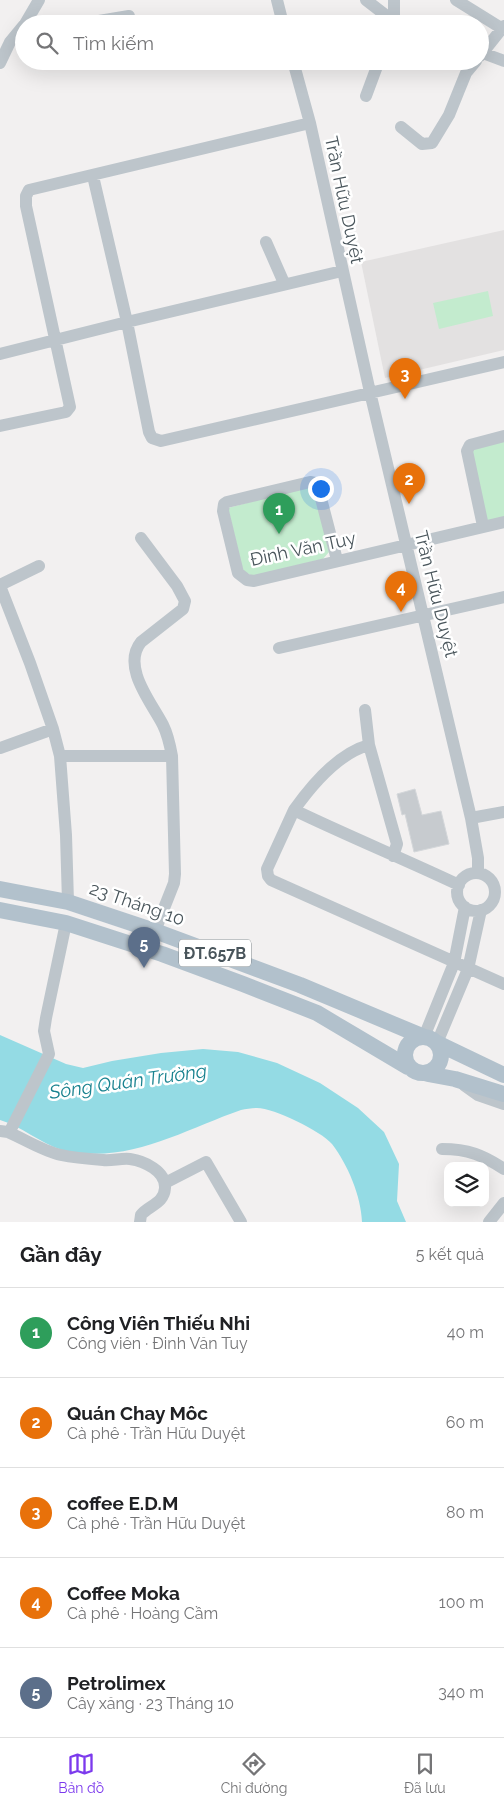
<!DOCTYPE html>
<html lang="vi">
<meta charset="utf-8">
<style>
:root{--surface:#fff;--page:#f6f6f6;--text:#202124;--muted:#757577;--line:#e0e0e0;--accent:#7c3aed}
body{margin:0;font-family:Raleway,sans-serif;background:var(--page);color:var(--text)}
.controls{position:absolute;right:15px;bottom:15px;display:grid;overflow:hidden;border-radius:10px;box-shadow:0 5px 20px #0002}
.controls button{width:45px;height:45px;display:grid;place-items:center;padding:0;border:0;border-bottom:1px solid var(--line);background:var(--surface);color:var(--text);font:25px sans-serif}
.you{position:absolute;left:320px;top:488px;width:18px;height:18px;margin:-12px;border:4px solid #fff;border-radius:50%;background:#1a73e8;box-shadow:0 0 0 8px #1a73e833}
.badge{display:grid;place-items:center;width:32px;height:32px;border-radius:50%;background:var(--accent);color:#fff;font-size:16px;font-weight:700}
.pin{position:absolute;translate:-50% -41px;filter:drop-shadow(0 1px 2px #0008)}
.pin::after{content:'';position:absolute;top:26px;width:18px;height:15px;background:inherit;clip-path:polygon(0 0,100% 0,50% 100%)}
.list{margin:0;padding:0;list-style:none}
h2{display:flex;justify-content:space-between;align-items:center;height:65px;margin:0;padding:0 20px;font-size:21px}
h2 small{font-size:16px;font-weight:400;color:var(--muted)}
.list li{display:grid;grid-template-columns:32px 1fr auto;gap:15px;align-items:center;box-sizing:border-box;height:90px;padding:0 20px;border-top:1px solid var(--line)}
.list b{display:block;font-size:19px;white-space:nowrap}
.list p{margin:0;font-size:16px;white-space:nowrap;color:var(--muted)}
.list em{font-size:16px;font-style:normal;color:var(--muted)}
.icon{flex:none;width:28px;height:28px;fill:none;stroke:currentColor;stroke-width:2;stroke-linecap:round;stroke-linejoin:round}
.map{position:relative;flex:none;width:504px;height:1222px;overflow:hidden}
.search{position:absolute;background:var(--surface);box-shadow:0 5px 20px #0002;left:15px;right:15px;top:15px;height:55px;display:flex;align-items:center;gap:12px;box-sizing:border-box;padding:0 18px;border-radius:28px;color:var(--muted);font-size:19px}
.sheet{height:515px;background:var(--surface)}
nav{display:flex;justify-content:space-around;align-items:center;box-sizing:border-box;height:70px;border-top:1px solid var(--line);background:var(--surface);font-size:14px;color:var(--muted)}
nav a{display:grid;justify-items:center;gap:2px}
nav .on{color:var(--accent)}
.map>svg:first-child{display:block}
.education{fill:#e3e1e1}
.green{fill:#c3ebce}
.water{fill:#94dbe4}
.building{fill:#c7cbcf;stroke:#d4d7da}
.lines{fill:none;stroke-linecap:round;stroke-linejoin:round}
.minor{stroke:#bdc5cb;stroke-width:12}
.major{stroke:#b2c1cc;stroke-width:16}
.labels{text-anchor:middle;stroke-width:5;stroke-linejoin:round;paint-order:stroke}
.shield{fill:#fff;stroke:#80888c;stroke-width:1}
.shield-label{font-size:16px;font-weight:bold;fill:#49555b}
.street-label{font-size:18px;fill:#49555b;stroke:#fff}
.water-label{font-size:19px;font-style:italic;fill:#19828f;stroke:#fff}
</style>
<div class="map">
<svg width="504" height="1222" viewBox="0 0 504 1222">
<rect width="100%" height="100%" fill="#f2f0f0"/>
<!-- education -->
<path class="education" d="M504,230V350L385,378L361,262Z"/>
<!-- green -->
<path class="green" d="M488,291L493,316L439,329L433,303Z
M504,441V518L487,521L472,450Z
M310,486L315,488L329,552L323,559L253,576L243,571L228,508Z"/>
<!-- water -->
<path class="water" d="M0,1035L66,1064L83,1068L112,1061L161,1053L203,1049L238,1052L277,1063L320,1083L358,1108L384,1132L399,1164L397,1201L406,1222H362C361,1196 348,1165 332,1144C321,1131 274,1108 257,1108C252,1108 246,1109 241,1110C189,1128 137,1159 81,1153C75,1152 68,1152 62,1150C40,1143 21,1126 0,1120Z"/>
<!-- building -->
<path class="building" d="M415,789L422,815L441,811L449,844L414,852L405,814L402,815L397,794Z"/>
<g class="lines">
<!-- minor -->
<path class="minor" d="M277,0L283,24
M366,0L397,24
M456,0L501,28
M25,24L39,0
M81,24L129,16
M394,24V0
M480,52L504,61
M480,56L504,26
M293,61L310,123L370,392L471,818L478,858V873
M0,63L10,42L24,25
M366,96L379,61
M401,127L422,144L432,143L449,115L466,73L476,61
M93,176L127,322L342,271
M266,242L284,283
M0,354L127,322L149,432L152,438L161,441L504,362
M0,426L66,412L70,407L26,206V196L29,190L310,123
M483,526L467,451L470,445L504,436
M141,538L177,586L185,601L183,609L141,642C121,667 152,703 163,725C168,735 170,745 172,756
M337,560L318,487L315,483L310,482L227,502L224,504L223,511L238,573L247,580L254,581L504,522
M0,585L39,566
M0,586L30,663L53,729L60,756L66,835L68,902
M279,648L504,597
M365,710L369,745
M0,748L53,729
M60,756H172L175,874L174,883L155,931
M294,810L267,869L268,876L271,880L504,984
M471,818L504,812
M393,856L397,844L369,745C339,753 311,786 294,810C348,836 404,859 459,885
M457 892a19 19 0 1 1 38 0a19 19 0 1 1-38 0Z
M424,1037L454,963L465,907
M437,1043L468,969L481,910
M464,1085L478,1095L504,1104
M0,1131L8,1132L10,1131L49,1054L44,1031L46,1018L66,923
M8,1132C26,1140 43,1151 61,1155C75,1158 89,1159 103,1160C112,1161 121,1158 130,1159C144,1161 166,1171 165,1188C164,1204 149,1205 141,1215L140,1222
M442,1149C468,1149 483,1155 504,1169
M165,1183L206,1162L241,1222
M489,1222L504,1203"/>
<!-- major -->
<path class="major" d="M0,889L68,902L155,931L300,985L424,1037
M0,910L66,923L162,954L243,984L317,1013L408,1067
M405 1055a18 18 0 1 1 36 0a18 18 0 1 1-36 0Z
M437,1043L504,1075
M428,1074L455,1079L504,1094"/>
</g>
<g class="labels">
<!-- shield labels -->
<rect class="shield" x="179" y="939.5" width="72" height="27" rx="4"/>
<g class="shield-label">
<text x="215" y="959">ĐT.657B</text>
</g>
<!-- street labels -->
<g class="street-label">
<text transform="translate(344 200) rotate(78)" y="6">Trần Hữu Duyệt</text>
<text transform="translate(303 549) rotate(-12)" y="6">Đinh Văn Tuy</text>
<text transform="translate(436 594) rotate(76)" y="6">Trần Hữu Duyệt</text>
<text transform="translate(137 904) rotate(19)" y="6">23 Tháng 10</text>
</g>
<!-- water labels -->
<g class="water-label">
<text transform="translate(128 1081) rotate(-8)" y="7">Sông Quán Trường</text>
</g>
</g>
</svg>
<div class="controls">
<button><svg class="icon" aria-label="layers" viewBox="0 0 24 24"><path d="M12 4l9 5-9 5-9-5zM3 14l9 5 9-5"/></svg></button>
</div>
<div class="you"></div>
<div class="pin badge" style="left:279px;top:534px;background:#2e9e5b">1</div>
<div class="pin badge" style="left:409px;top:504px;background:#e8710a">2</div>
<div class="pin badge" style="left:405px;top:399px;background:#e8710a">3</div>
<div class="pin badge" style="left:401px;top:612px;background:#e8710a">4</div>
<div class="pin badge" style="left:144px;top:968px;background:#5c6f8a">5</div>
<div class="search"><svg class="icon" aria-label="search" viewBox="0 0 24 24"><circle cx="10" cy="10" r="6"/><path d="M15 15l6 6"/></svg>Tìm kiếm</div>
</div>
<section class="sheet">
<h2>Gần đây<small>5 kết quả</small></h2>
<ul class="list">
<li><span class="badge" style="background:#2e9e5b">1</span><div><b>Công Viên Thiếu Nhi</b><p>Công viên · Đinh Văn Tuy</p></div><em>40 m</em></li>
<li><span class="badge" style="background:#e8710a">2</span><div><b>Quán Chay Môc</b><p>Cà phê · Trần Hữu Duyệt</p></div><em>60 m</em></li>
<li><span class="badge" style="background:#e8710a">3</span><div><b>coffee E.D.M</b><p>Cà phê · Trần Hữu Duyệt</p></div><em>80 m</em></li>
<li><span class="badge" style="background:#e8710a">4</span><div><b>Coffee Moka</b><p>Cà phê · Hoàng Cầm</p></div><em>100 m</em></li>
<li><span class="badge" style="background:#5c6f8a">5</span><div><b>Petrolimex</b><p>Cây xăng · 23 Tháng 10</p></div><em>340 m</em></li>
</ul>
</section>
<nav>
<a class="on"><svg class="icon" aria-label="map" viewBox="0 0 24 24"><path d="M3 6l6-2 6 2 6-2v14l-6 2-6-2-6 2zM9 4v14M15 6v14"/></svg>Bản đồ</a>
<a><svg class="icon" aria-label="directions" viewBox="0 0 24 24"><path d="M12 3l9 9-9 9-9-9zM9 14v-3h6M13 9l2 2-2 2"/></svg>Chỉ đường</a>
<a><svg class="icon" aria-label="saved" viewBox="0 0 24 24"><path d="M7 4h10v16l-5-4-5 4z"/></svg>Đã lưu</a>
</nav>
